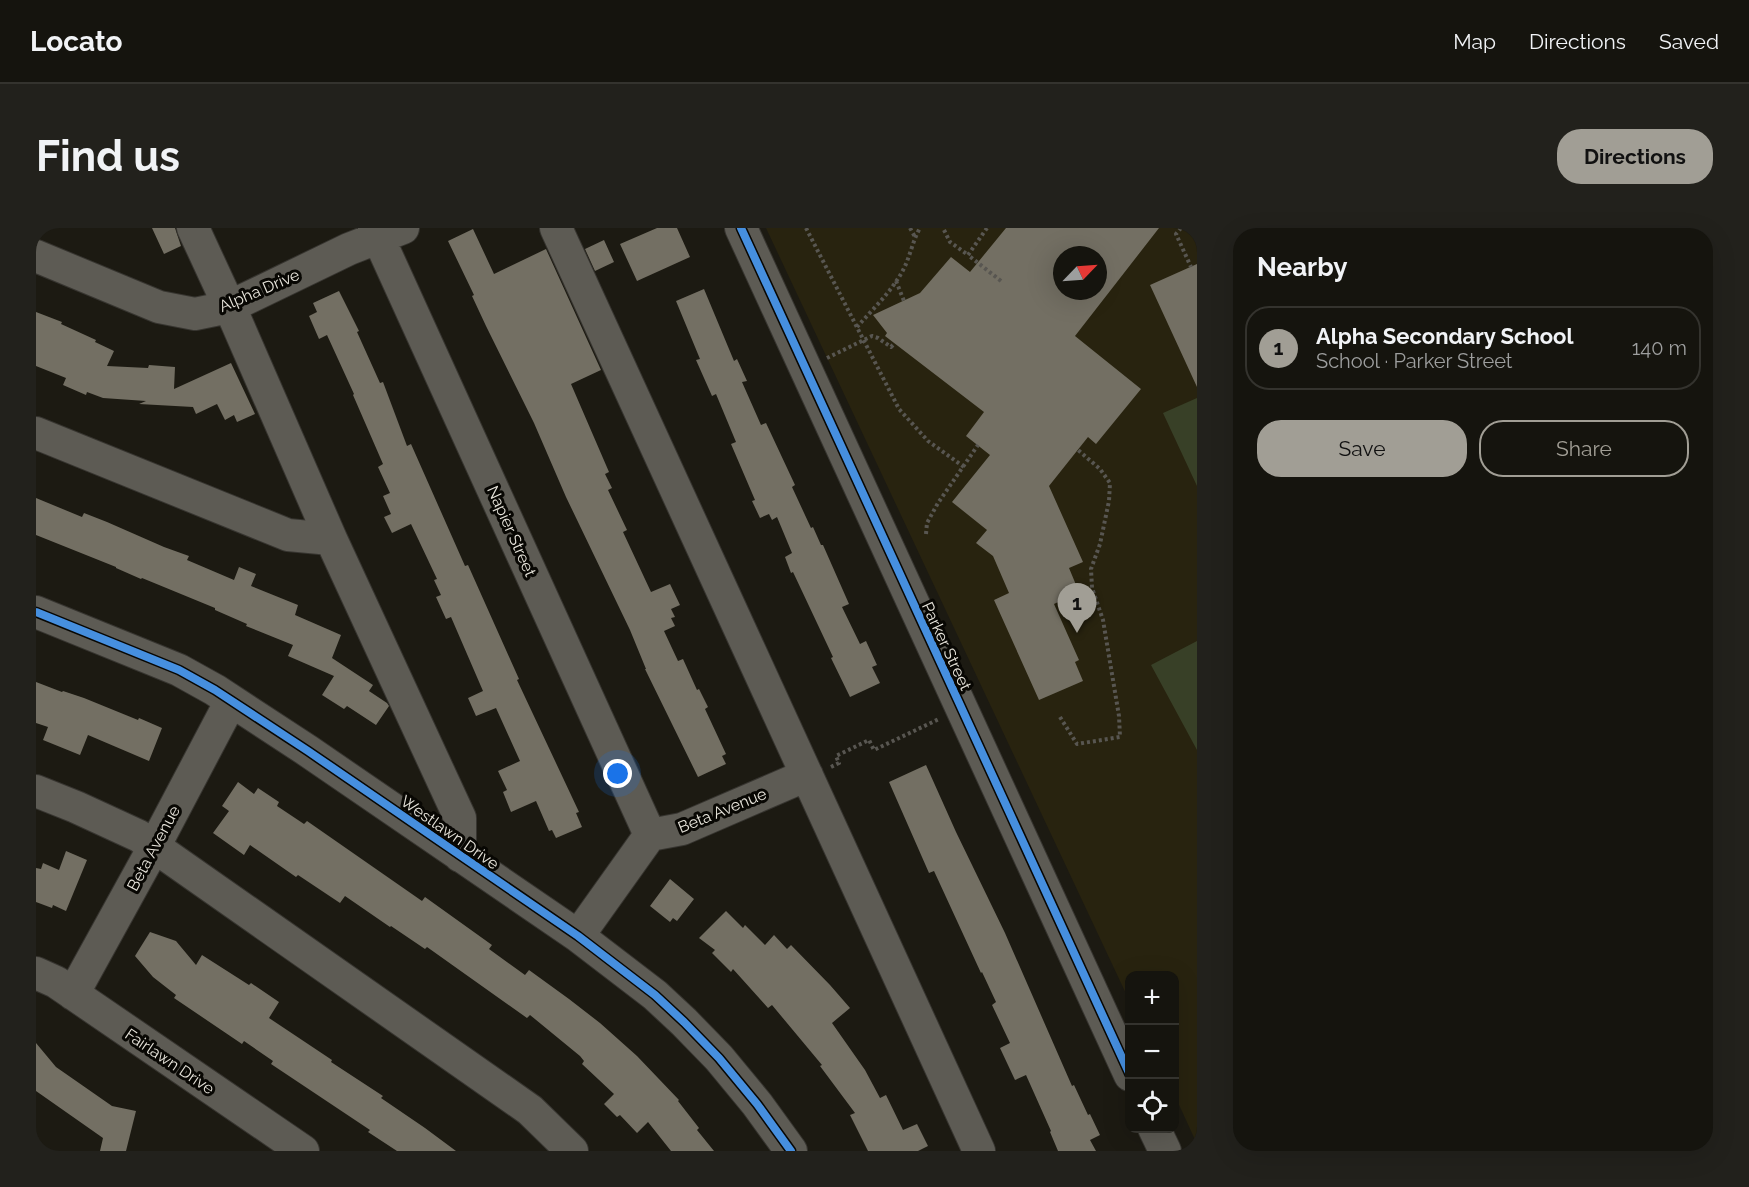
<!DOCTYPE html>
<meta charset="utf-8">
<style>
:root{--surface:#15140e;--page:#22211c;--text:#f1f3f6;--muted:#9d9e9e;--line:#34332e;--accent:#a19e95}
body{margin:0;font-family:Raleway,sans-serif;background:var(--page);color:var(--text)}
.controls{position:absolute;right:18px;bottom:18px;display:grid;overflow:hidden;border-radius:12px;box-shadow:0 6px 24px #0002}
.controls button{width:54px;height:54px;display:grid;place-items:center;padding:0;border:0;border-bottom:2px solid var(--line);background:var(--surface);color:var(--text);font:30px sans-serif}
.compass{position:absolute;left:1017px;top:18px;width:54px;height:54px;border-radius:50%;background:var(--surface);box-shadow:0 6px 24px #0002;rotate:65deg}
.you{position:absolute;left:582px;top:546px;width:21px;height:21px;margin:-15px;border:4px solid #fff;border-radius:50%;background:#1a73e8;box-shadow:0 0 0 9px #1a73e833}
.badge{display:grid;place-items:center;width:39px;height:39px;border-radius:50%;background:var(--accent);color:#111;font-size:20px;font-weight:700}
.pin{position:absolute;translate:-50% -50px;filter:drop-shadow(0 2px 3px #0008)}
.pin::after{content:'';position:absolute;top:32px;width:21px;height:18px;background:inherit;clip-path:polygon(0 0,100% 0,50% 100%)}
.list{margin:0;padding:0;list-style:none}
h2{display:flex;justify-content:space-between;align-items:center;height:78px;margin:0;padding:0 24px;font-size:26px}
h2 small{font-size:20px;font-weight:400;color:var(--muted)}
.list li{display:grid;grid-template-columns:39px 1fr auto;gap:18px;align-items:center;box-sizing:border-box;height:84px;margin:0 12px 12px;padding:0 12px;border:2px solid var(--line);border-radius:24px}
.list b{display:block;font-size:22px;white-space:nowrap}
.list p{margin:0;font-size:20px;white-space:nowrap;color:var(--muted)}
.list em{font-size:20px;font-style:normal;color:var(--muted)}
.actions{display:flex;gap:12px;padding:18px 24px}
.actions a{flex:1;padding:14px 0;border:2px solid var(--accent);border-radius:24px;text-align:center;font-size:21px;color:var(--accent)}
.actions .main{background:var(--accent);color:#111}
.icon{flex:none;width:33px;height:33px;fill:none;stroke:currentColor;stroke-width:2;stroke-linecap:round;stroke-linejoin:round}
.map{position:relative;flex:none;width:1161px;height:923px;overflow:hidden;border-radius:24px}
header{display:flex;align-items:center;gap:36px;box-sizing:border-box;height:84px;padding:0 30px;background:var(--surface);border-bottom:2px solid var(--line)}
header strong{font-size:28px}
nav{display:flex;gap:33px;margin-inline-start:auto;font-size:21px}
.intro{display:flex;align-items:center;justify-content:space-between;box-sizing:border-box;height:144px;padding:0 36px}
h1{margin:0;font-size:42px}
.button{padding:15px 27px;border-radius:24px;background:var(--accent);color:#111;font-size:21px;font-weight:700}
main{display:flex;gap:36px;padding:0 36px}
aside{flex:1;background:var(--surface);border-radius:24px;box-shadow:0 6px 24px #0002}
.map>svg:first-child{display:block}
.built{fill:#28230f;fill-rule:evenodd}
.green{fill:#384027}
.building{fill:#736f63;fill-rule:evenodd}
.lines{fill:none;stroke-linecap:round;stroke-linejoin:round}
.minor-casing{stroke:#373530;stroke-width:34}
.path{stroke:#585651;stroke-width:4;stroke-dasharray:3 3;stroke-linecap:butt}
.minor{stroke:#5d5b54;stroke-width:32}
.cycleway-casing{stroke:#080703;stroke-width:11}
.cycleway{stroke:#468fdf;stroke-width:8}
.labels{text-anchor:middle;stroke-width:6;stroke-linejoin:round;paint-order:stroke}
.street-label{font-size:16px;fill:#e8e5dc;stroke:#080703}
</style>
<header>
<strong>Locato</strong>
<nav><a>Map</a><a>Directions</a><a>Saved</a></nav>
</header>
<div class="intro"><h1>Find us</h1><a class="button">Directions</a></div>
<main>
<div class="map">
<svg width="1161" height="923" viewBox="0 0 1161 923">
<rect width="100%" height="100%" fill="#1c1a12"/>
<!-- built -->
<path class="built" d="M730,0H1161V916L1139,868L1138,748H1094L1093,772ZM1026,27H1062V63H1026Z"/>
<!-- green -->
<path class="green" d="M1161,170V258L1127,185Z
M1161,413V522L1115,437Z"/>
<!-- building -->
<path class="building" d="M116,0H139L145,18L128,26Z
M621,0H641L654,29L601,53L584,16Z
M970,0H1123L1039,108L1105,161L1060,216L1052,209L1013,258L1047,334L1033,340L1043,364L1018,376L1043,432L1039,434L1047,453L1003,472L958,372L973,365L957,328L940,315L951,302L916,274L954,227L930,208L948,184L849,108L851,105L837,87L884,65L915,29L934,44ZM1026,27H1062V63H1026Z
M437,1L458,46L510,21L565,142L535,156L573,244L569,246L576,260L572,262L591,302L587,304L615,364L634,356L644,377L635,381L639,389L635,390L639,398L628,403L642,433L647,431L661,462L663,461L672,479L669,481L690,526L686,528L690,536L662,549L609,441H610L594,402L530,269L498,195L450,98L436,68L438,67L412,13Z
M568,12L578,34L559,43L549,21Z
M1161,36V159L1114,57Z
M668,61L698,133L701,131L711,153L706,154L725,197L730,195L759,257L756,259L775,300L777,299L785,317H787L813,376L806,379L824,416L830,413L841,437L836,439L844,455L814,469L795,430L797,429L757,344L755,345L749,329L756,325L741,289L736,292L733,286L724,290L716,273L719,272L695,216L700,214L680,166L676,168L660,132L664,131L640,73Z
M303,63L323,103L321,104L344,155L347,154L371,218L375,216L429,338L432,337L483,451L481,452L543,584L540,585L546,599L520,610L516,602L513,603L500,573L475,584L467,564L471,562L462,543L484,533L460,480L440,488L432,470L447,463L415,389L410,391L400,369L405,367L398,352L401,351L375,296L356,305L348,289L355,286L347,268L354,265L342,239L347,236L317,167L318,166L291,107L283,111L273,88L281,84L277,75Z
M0,84L26,94L25,96L60,112L59,114L78,123L71,138L112,140L113,137L139,139L138,161L195,135L219,186L201,194L198,187L189,192L181,176L160,186L157,179L103,176L110,173L67,170L51,164L50,167L27,157L30,150L0,138Z
M0,270L46,289L48,285L71,294L128,319L153,328L151,332L198,352L203,339L220,346L215,358L262,377L259,387L305,407L296,430L337,457L333,463L351,475L353,478L340,497L311,478L308,481L286,467L298,448L252,428L257,417L210,398L211,396L179,382V380L106,350L105,351L80,340V339L0,307Z
M0,454L26,464L27,463L48,470L102,492L103,490L126,500L113,533L52,507L44,527L7,512L12,499L0,495Z
M890,537L920,604L969,705L1036,858L1038,857L1052,887L1054,886L1064,907L1054,912L1060,923H1022L1014,904L1015,903L990,847L979,852L964,820L974,815L956,777L960,774L946,744L945,745L898,643L893,645L853,554Z
M202,554L218,566L222,560L243,574L241,578L268,596L271,593L386,673L389,669L456,717L453,721L489,747L493,742L533,771L564,795L601,828L643,872L642,873L663,900L661,902L678,923H635L612,894L601,905L584,887L581,889L568,876L578,866L546,836L548,833L544,828L494,787L491,790L391,719L389,721L355,698L354,699L309,668L304,675L262,647L260,649L214,617L208,627L177,605L193,583L186,578Z
M30,623L51,632L30,683L17,677L16,680L0,674V640L5,641L7,635L23,642Z
M634,651L658,671L641,693L637,690L634,694L614,678Z
M690,683L707,700L709,697L729,717L738,707L751,721L755,717L794,757L814,780L796,795L829,842L844,870L850,867L867,902L881,896L892,918L882,923H832L814,887L819,885L784,838L786,837L736,777L732,780L697,741L695,744L676,725L679,722L663,710Z
M114,704L140,713L160,737L166,727L213,757L215,755L243,774L233,790L296,832L295,834L347,868L345,870L389,900L420,923H361L332,904L334,902L235,836L237,833L208,813L206,816L138,770L140,767L117,749L99,728Z
M0,815L20,839L76,878L100,883L90,923H64L67,910L0,863Z"/>
<g class="lines">
<!-- minor casing -->
<g class="minor-casing">
<path id="minor" d="M157,0L200,93L295,311
M338,0L614,607
M520,0L943,923
M705,0L1094,847
M0,28L123,79L159,86L193,79L313,21L367,0
M0,205L252,307L295,311L424,590V628
M0,384L143,442L179,462L272,523L542,708L619,767L648,794L683,830L721,876L755,923
M0,563L40,579L103,608L494,882L536,923
M542,708L614,607L646,601L771,547
M0,745L20,754L267,923
M37,766L118,619L195,473
M1118,900L1129,923"/>
</g>
<!-- path -->
<path class="path" d="M770,0L863,181L892,213L928,239
M874,0L879,9
M951,0L932,27L965,53
M1145,0L1140,6L1155,39
M908,2L914,14L932,27
M860,53L868,73
M821,99C836,82 855,64 866,44C874,30 876,14 884,0
M791,130L836,108L842,110L855,119L859,115
M890,306L891,295L902,275L942,217
M1024,489L1041,516L1084,509L1083,488L1067,392L1056,360L1055,341L1064,316L1073,273L1074,255L1064,241L1042,222
M795,539L803,535L800,528L833,512L838,522L903,491"/>
<!-- minor -->
<use href="#minor" class="minor"/>
<!-- cycleway casing -->
<g class="cycleway-casing">
<path id="cycleway" d="M705,0L1094,847
M0,384L143,442L179,462L272,523L542,708L619,767L648,794L683,830L721,876L755,923"/>
</g>
<!-- cycleway -->
<use href="#cycleway" class="cycleway"/>
</g>
<g class="labels">
<!-- street labels -->
<g class="street-label">
<text transform="translate(223 62) rotate(-23)" y="6">Alpha Drive</text>
<text transform="translate(476 303) rotate(66)" y="6">Napier Street</text>
<text transform="translate(911 418) rotate(65)" y="6">Parker Street</text>
<text transform="translate(686 582) rotate(-22)" y="6">Beta Avenue</text>
<text transform="translate(414 604) rotate(35)" y="6">Westlawn Drive</text>
<text transform="translate(117 620) rotate(-62)" y="6">Beta Avenue</text>
<text transform="translate(134 833) rotate(34)" y="6">Fairlawn Drive</text>
</g>
</g>
</svg>
<div class="controls">
<button>+</button>
<button>−</button>
<button><svg class="icon" aria-label="locate" viewBox="0 0 24 24"><circle cx="12" cy="12" r="6"/><path d="M12 2v4M12 18v4M2 12h4M18 12h4"/></svg></button>
</div>
<svg class="compass" viewBox="-18 -18 36 36"><path d="M0-13l5 13h-10z" fill="#e53935"/><path d="M0 13l5-13h-10z" fill="#9d9e9e"/></svg>
<div class="you"></div>
<div class="pin badge" style="left:1041px;top:405px">1</div>
</div>
<aside>
<h2>Nearby<small></small></h2>
<ul class="list">
<li><span class="badge">1</span><div><b>Alpha Secondary School</b><p>School · Parker Street</p></div><em>140 m</em></li>
</ul>
<div class="actions"><a class="main">Save</a><a>Share</a></div>
</aside>
</main>
